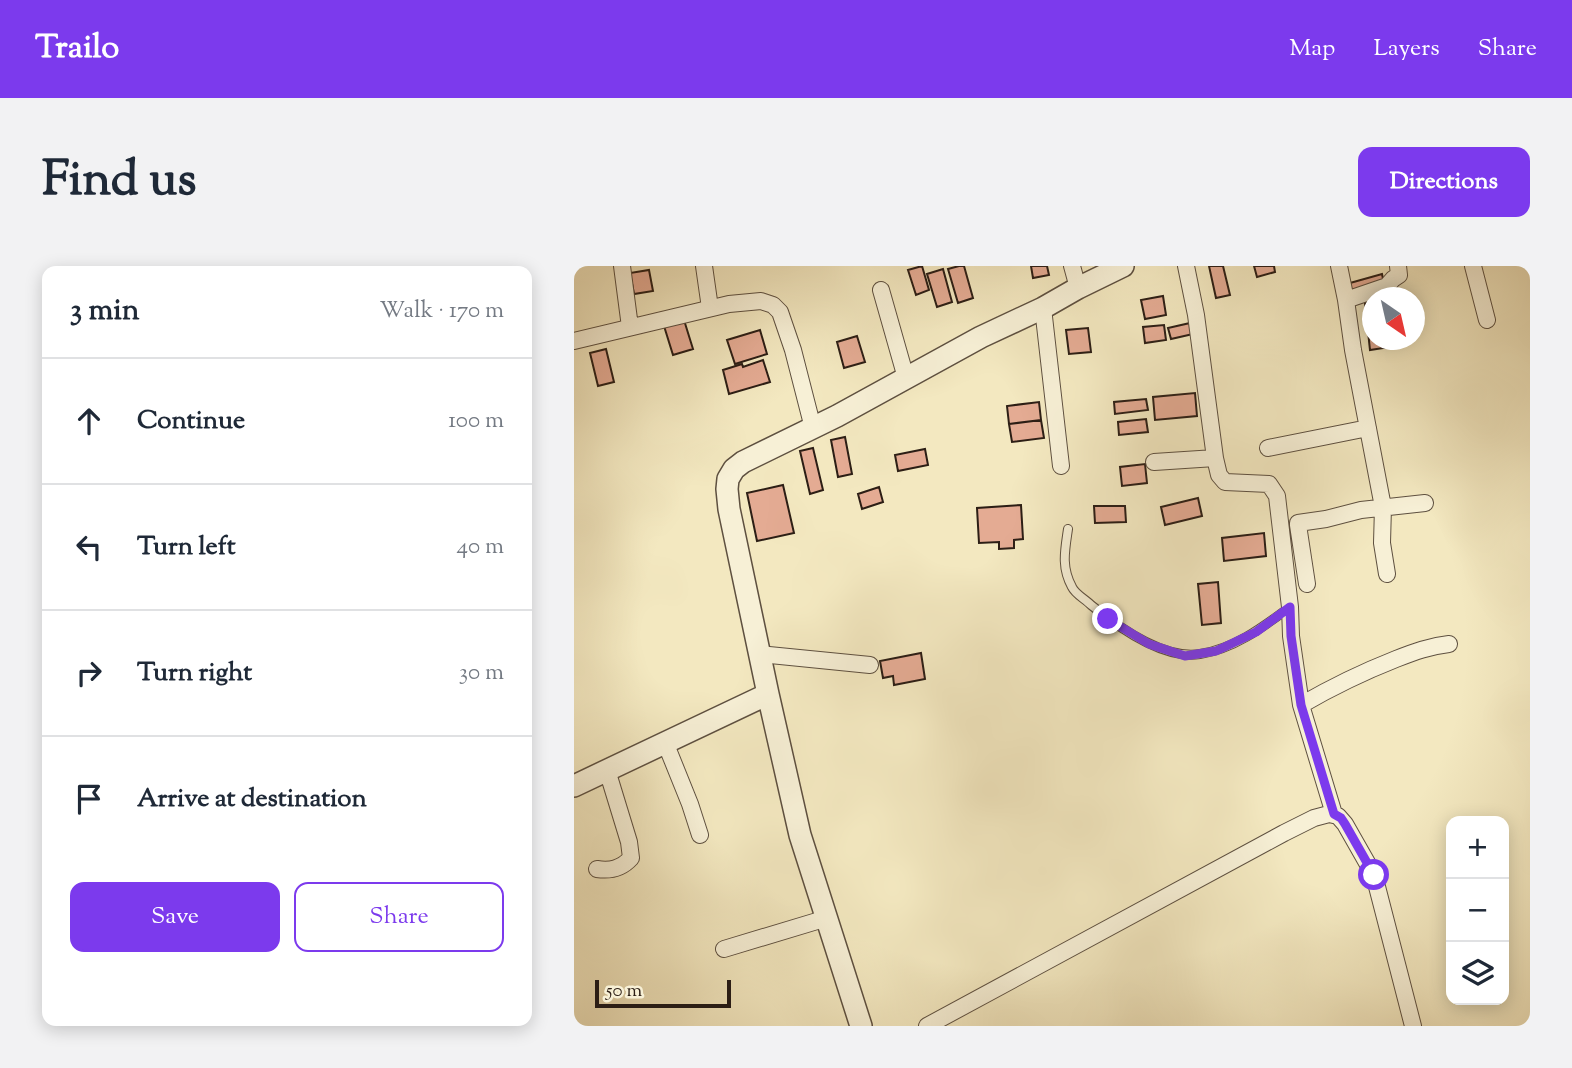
<!DOCTYPE html>
<meta charset="utf-8">
<style>
:root{--surface:#fff;--page:#f2f2f3;--text:#1f2937;--muted:#747a83;--line:#e0e1e3;--accent:#7c3aed}
body{margin:0;font-family:"Sorts Mill Goudy",serif;background:var(--page);color:var(--text)}
.controls{position:absolute;right:21px;bottom:21px;display:grid;overflow:hidden;border-radius:14px;box-shadow:0 4px 18px #0003}
.controls button{width:63px;height:63px;display:grid;place-items:center;padding:0;border:0;border-bottom:2px solid var(--line);background:var(--surface);color:var(--text);font:35px sans-serif}
.compass{position:absolute;left:788px;top:21px;width:63px;height:63px;border-radius:50%;background:var(--surface);box-shadow:0 4px 18px #0003;rotate:146deg}
.scale{position:absolute;left:21px;bottom:18px;width:136px;box-sizing:border-box;padding-left:7px;border:4px solid #2c1e15;border-top:0;font-size:19px;line-height:24px;white-space:nowrap;color:#2c1e15;-webkit-text-stroke:5px #f7f0d6;paint-order:stroke}
.stop{position:absolute;width:21px;height:21px;margin:-16px;border:5px solid #7c3aed;border-radius:50%;background:#fff}
.stop.end{background:#7c3aed;border-color:#fff;box-shadow:0 2px 7px #0008}
.list{margin:0;padding:0;list-style:none}
h2{display:flex;justify-content:space-between;align-items:center;height:91px;margin:0;padding:0 28px;font-size:30px}
h2 small{font-size:23px;font-weight:400;color:var(--muted)}
.list li{display:grid;grid-template-columns:46px 1fr auto;gap:21px;align-items:center;box-sizing:border-box;height:126px;padding:0 28px;border-top:2px solid var(--line)}
.list b{display:block;font-size:26px;white-space:nowrap}
.list em{font-size:23px;font-style:normal;color:var(--muted)}
.actions{display:flex;gap:14px;padding:21px 28px}
.actions a{flex:1;padding:16px 0;border:2px solid var(--accent);border-radius:14px;text-align:center;font-size:24px;color:var(--accent)}
.actions .main{background:var(--accent);color:#fff}
.icon{flex:none;width:38px;height:38px;fill:none;stroke:currentColor;stroke-width:2;stroke-linecap:round;stroke-linejoin:round}
.map{position:relative;flex:none;width:956px;height:760px;overflow:hidden;border-radius:14px}
header{display:flex;align-items:center;gap:42px;box-sizing:border-box;height:98px;padding:0 35px;background:var(--accent);color:#fff}
header strong{font-size:33px}
nav{display:flex;gap:38px;margin-inline-start:auto;font-size:24px}
.intro{display:flex;align-items:center;justify-content:space-between;box-sizing:border-box;height:168px;padding:0 42px}
h1{margin:0;font-size:49px}
.button{padding:18px 32px;border-radius:14px;background:var(--accent);color:#fff;font-size:24px;font-weight:700}
main{display:flex;gap:42px;padding:0 42px}
aside{flex:1;background:var(--surface);border-radius:14px;box-shadow:0 4px 18px #0003}
.map>svg:first-child{display:block}
.building{fill:#e4ab93;stroke:#2c1e15;stroke-width:2}
.lines{fill:none;stroke-linecap:round;stroke-linejoin:round}
.service-casing{stroke:#5e5040;stroke-width:10}
.minor-casing{stroke:#5e5040;stroke-width:18}
.tertiary-casing{stroke:#5e5040;stroke-width:24}
.service{stroke:#f7f0d6;stroke-width:8}
.minor{stroke:#f7f0d6;stroke-width:16}
.tertiary{stroke:#f7f0d6;stroke-width:21}
.route{stroke:#7c3aed;stroke-width:9}
</style>
<header>
<strong>Trailo</strong>
<nav><a>Map</a><a>Layers</a><a>Share</a></nav>
</header>
<div class="intro"><h1>Find us</h1><a class="button">Directions</a></div>
<main>
<aside>
<h2>3 min<small>Walk · 170 m</small></h2>
<ul class="list">
<li><svg class="icon" aria-label="ahead" viewBox="0 0 24 24"><path d="M12 20V5M6 11l6-6 6 6"/></svg><div><b>Continue</b></div><em>100 m</em></li>
<li><svg class="icon" aria-label="left" viewBox="0 0 24 24"><path d="M17 20v-9H6M10 6l-5 5 5 5"/></svg><div><b>Turn left</b></div><em>40 m</em></li>
<li><svg class="icon" aria-label="right" viewBox="0 0 24 24"><path d="M7 20v-9h11M14 6l5 5-5 5"/></svg><div><b>Turn right</b></div><em>30 m</em></li>
<li><svg class="icon" aria-label="arrive" viewBox="0 0 24 24"><path d="M6 21V4h12l-3 4 3 4H6"/></svg><div><b>Arrive at destination</b></div></li>
</ul>
<div class="actions"><a class="main">Save</a><a>Share</a></div>
</aside>
<div class="map">
<svg width="956" height="760" viewBox="0 0 956 760">
<rect width="100%" height="100%" fill="#f3e8c0"/>
<filter id="stains"><feTurbulence type="fractalNoise" baseFrequency=".00286" numOctaves="4"/><feColorMatrix values="0 0 0 0 .2 0 0 0 0 .09 0 0 0 0 .02 0 0 0 .5 -.17"/></filter>
<radialGradient id="worn" r=".72"><stop offset=".6" stop-color="#630" stop-opacity="0"/><stop offset="1" stop-color="#630" stop-opacity=".3"/></radialGradient>
<!-- building -->
<path class="building" d="M348,0L355,24L342,29L334,4Z
M385,0H390L399,32L384,37L374,3Z
M457,0H473L475,9L459,12Z
M635,0H649L656,29L642,32Z
M680,0H700L701,6L683,11Z
M369,3L378,36L363,41L353,8Z
M75,4L79,25L60,28L56,7Z
M808,8L810,18L778,27L776,17Z
M589,30L592,49L571,53L567,34Z
M799,36V74H816V81L796,84L791,37Z
M110,54L119,83L99,89L90,60Z
M616,57L619,68L597,73L594,62Z
M590,59L592,74L571,77L569,61Z
M514,62L517,86L495,88L492,64Z
M186,64L193,88L161,98L153,74Z
M283,70L291,96L270,102L263,76Z
M32,83L40,116L24,120L16,87Z
M189,94L196,116L155,128L149,104L168,98L169,101Z
M621,127L623,150L581,154L579,131Z
M572,133L574,144L541,148L540,136Z
M465,136L467,154L435,158L433,140Z
M572,153L574,166L545,169L544,156Z
M467,154L470,172L438,176L435,158Z
M271,171L278,208L264,211L257,174Z
M239,182L249,224L236,228L226,185Z
M351,183L354,199L324,205L321,189Z
M571,198L573,217L548,220L546,201Z
M209,219L220,267L183,275L173,227Z
M305,221L309,236L288,243L284,228Z
M624,232L628,250L591,259L587,241Z
M447,239L449,273L440,274V282L425,283V276L405,277L403,242Z
M520,240H551L552,256L521,257Z
M690,267L692,290L650,295L648,272Z
M644,316L647,357L628,359L624,318Z
M347,387L351,413L320,419L319,410L309,412L306,395Z"/>
<g class="lines">
<!-- service casing -->
<g class="service-casing">
<path id="service" d="M494,263C491,284 487,301 498,321C501,328 511,333 517,339C544,361 589,394 626,388C660,383 689,361 716,341"/>
</g>
<!-- minor casing -->
<g class="minor-casing">
<path id="minor" d="M48,0L56,61
M130,0L136,42
M498,0L504,22
M612,0L622,49L641,192L645,209L651,216L695,218L703,230L716,341L717,370L727,439L760,548
M765,0L772,34L779,84L809,241L808,277L813,308
M899,0L913,54
M307,24L332,112
M772,34L813,20L819,13L825,9L824,0
M469,42L487,200
M0,75L155,38L187,35L199,39L206,46L219,84L239,162
M694,182L794,162
M580,196L641,192
M733,318L724,259V257L752,253L787,244L851,237
M185,388L296,399
M727,439C758,421 789,406 822,393C840,386 856,380 875,378
M91,476L116,538L126,569
M23,603C36,605 47,603 57,592L55,576L33,504
M150,683L253,652
M353,760L710,567L740,552L755,548L764,550L771,558L800,609L839,760"/>
</g>
<!-- tertiary casing -->
<g class="tertiary-casing">
<path id="tertiary" d="M0,520L194,428
M287,760L226,569L194,428L155,243L153,223L154,213L160,203L169,196L263,150L407,71L469,42L504,22L549,0"/>
</g>
<!-- service -->
<use href="#service" class="service"/>
<!-- minor -->
<use href="#minor" class="minor"/>
<!-- tertiary -->
<use href="#tertiary" class="tertiary"/>
</g>
<g class="lines">
<!-- route -->
<path class="route" d="M534,353L575,378L611,390L642,385L682,366L716,341L717,370L727,439L760,548L767,552L771,558L800,609"/>
</g>
<rect width="100%" height="100%" filter="url(#stains)"/>
<rect width="100%" height="100%" fill="url(#worn)"/>
</svg>
<div class="controls">
<button>+</button>
<button>−</button>
<button><svg class="icon" aria-label="layers" viewBox="0 0 24 24"><path d="M12 4l9 5-9 5-9-5zM3 14l9 5 9-5"/></svg></button>
</div>
<svg class="compass" viewBox="-18 -18 36 36"><path d="M0-13l5 13h-10z" fill="#e53935"/><path d="M0 13l5-13h-10z" fill="#747a83"/></svg>
<div class="scale">50 m</div>
<div class="stop" style="left:800px;top:609px"></div>
<div class="stop end" style="left:534px;top:353px"></div>
</div>
</main>
